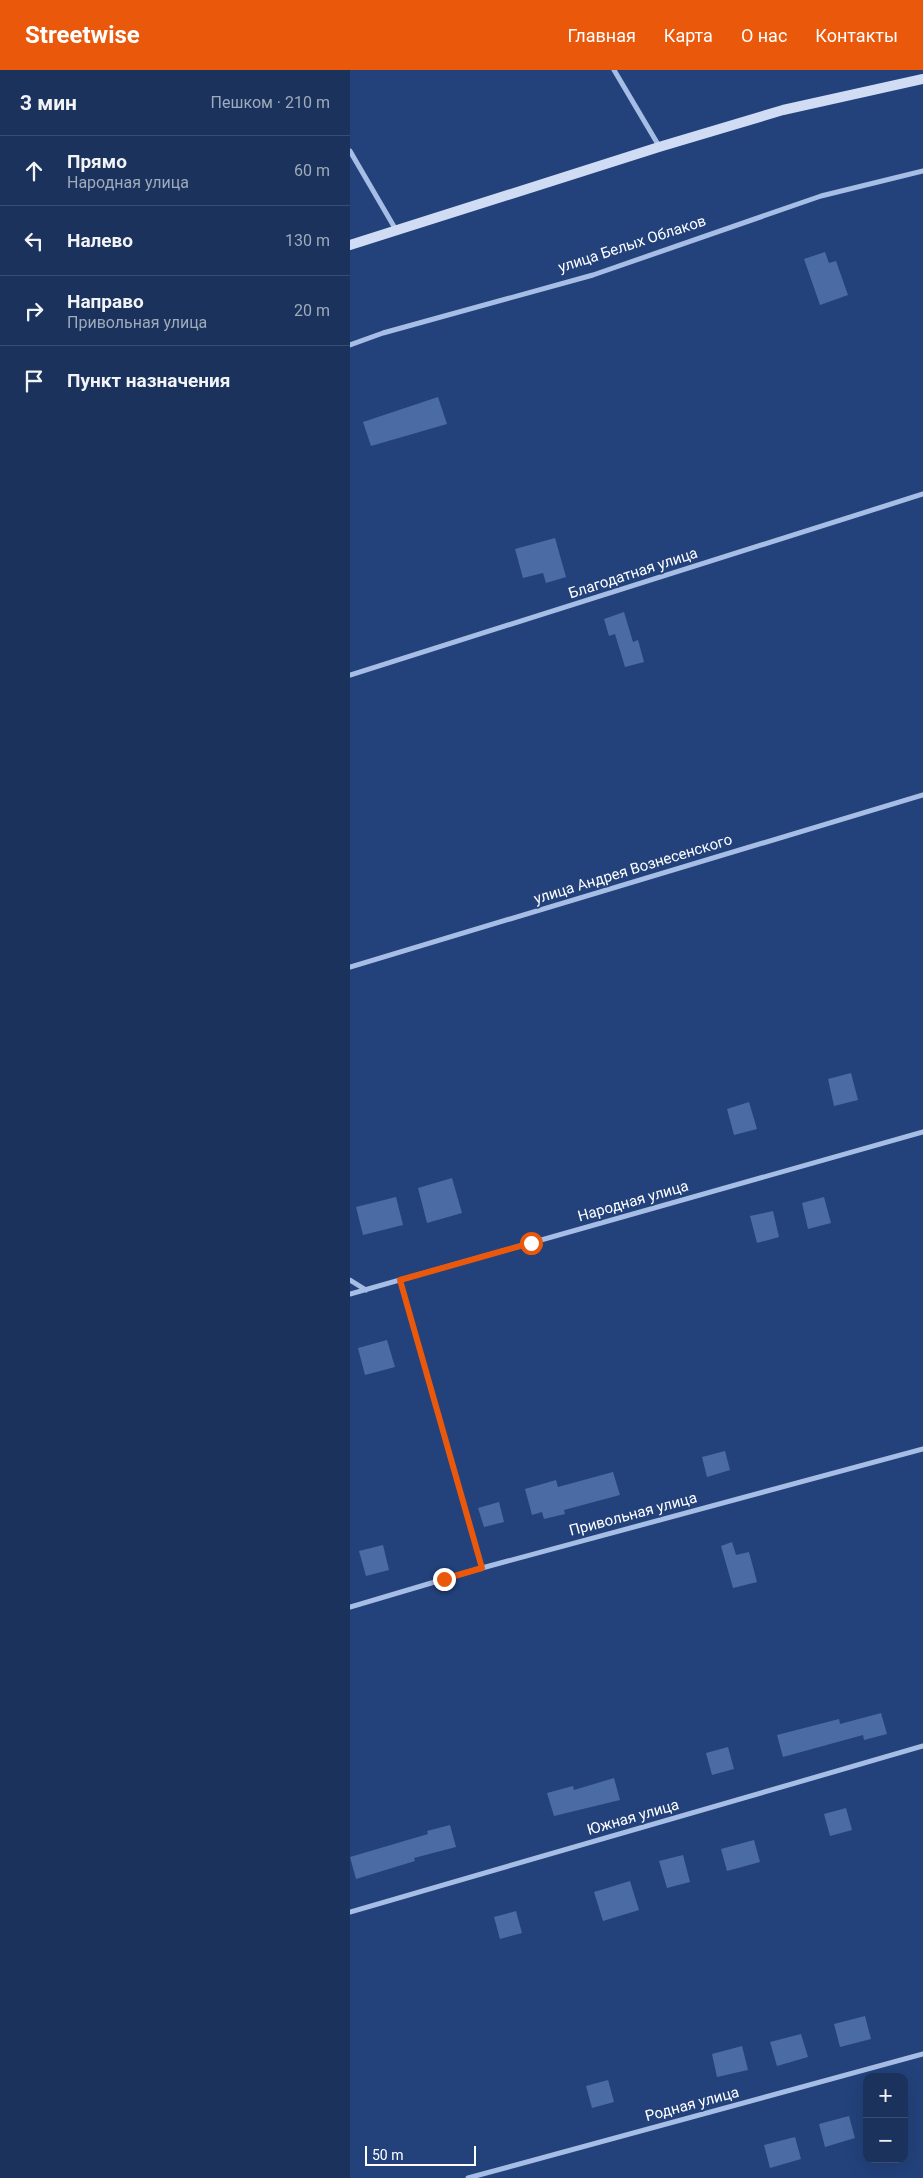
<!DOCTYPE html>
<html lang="ru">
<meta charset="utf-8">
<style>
:root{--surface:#1a325c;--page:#233a62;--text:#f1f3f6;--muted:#9faabb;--line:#384d72;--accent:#ea580c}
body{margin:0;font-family:Roboto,sans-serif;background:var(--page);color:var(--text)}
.controls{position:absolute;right:15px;bottom:15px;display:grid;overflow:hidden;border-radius:10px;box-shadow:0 5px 20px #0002}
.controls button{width:45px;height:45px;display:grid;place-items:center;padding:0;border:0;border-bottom:1px solid var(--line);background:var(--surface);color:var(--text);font:25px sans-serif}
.scale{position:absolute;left:15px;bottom:12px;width:111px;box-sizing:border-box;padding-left:5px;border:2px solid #fff;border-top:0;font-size:14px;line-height:18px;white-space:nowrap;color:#fff;-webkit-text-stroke:4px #23427b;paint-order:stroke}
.stop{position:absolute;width:15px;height:15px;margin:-11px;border:4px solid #ea580c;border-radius:50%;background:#fff}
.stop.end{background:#ea580c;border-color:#fff;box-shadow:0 1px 5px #0008}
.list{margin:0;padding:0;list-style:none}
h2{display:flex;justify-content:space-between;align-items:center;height:65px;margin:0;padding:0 20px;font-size:21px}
h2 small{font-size:16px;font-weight:400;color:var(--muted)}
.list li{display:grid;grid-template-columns:32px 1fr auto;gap:15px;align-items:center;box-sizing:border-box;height:70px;padding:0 20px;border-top:1px solid var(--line)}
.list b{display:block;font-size:19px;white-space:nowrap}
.list p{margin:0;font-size:16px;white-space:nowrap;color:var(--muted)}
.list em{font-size:16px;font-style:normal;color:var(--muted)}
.icon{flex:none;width:28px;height:28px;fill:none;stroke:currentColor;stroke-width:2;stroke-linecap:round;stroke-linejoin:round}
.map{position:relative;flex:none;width:573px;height:2108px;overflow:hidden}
header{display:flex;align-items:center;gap:30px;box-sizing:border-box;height:70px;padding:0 25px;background:var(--accent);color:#fff}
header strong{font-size:24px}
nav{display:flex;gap:28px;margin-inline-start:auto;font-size:18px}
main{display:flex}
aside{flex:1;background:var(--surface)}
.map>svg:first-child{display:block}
.building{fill:#4b6ba4}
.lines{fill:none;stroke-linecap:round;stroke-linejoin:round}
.lane{stroke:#a6bde5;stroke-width:4}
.street{stroke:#a6bde5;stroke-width:5}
.secondary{stroke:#d0dcf4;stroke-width:10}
.route{stroke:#ea580c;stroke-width:6}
.labels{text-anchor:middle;stroke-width:4;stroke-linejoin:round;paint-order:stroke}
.street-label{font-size:15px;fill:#fff;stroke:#23427b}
</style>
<header>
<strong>Streetwise</strong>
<nav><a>Главная</a><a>Карта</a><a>О нас</a><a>Контакты</a></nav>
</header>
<main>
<aside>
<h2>3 мин<small>Пешком · 210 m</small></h2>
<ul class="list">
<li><svg class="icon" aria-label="ahead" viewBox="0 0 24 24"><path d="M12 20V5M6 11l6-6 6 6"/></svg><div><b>Прямо</b><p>Народная улица</p></div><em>60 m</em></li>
<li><svg class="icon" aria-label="left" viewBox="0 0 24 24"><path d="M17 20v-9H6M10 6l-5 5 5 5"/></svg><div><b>Налево</b></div><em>130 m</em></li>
<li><svg class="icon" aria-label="right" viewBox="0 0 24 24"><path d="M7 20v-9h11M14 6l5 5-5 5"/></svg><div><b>Направо</b><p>Привольная улица</p></div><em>20 m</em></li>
<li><svg class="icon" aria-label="arrive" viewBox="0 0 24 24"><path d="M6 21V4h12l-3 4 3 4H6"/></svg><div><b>Пункт назначения</b></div></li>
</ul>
</aside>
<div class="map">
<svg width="573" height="2108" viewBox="0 0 573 2108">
<rect width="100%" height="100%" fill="#23427b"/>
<!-- building -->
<path class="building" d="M475,182L479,193L486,191L498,225L470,235L454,189Z
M88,327L97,354L21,376L13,352Z
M205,468L216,507L196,513L193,503L173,508L165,479Z
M274,542L283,572L288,570L294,592L275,597L265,564L259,566L254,549Z
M501,1003L508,1030L484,1036L478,1009Z
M399,1032L407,1059L384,1065L377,1039Z
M102,1108L112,1143L77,1153L68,1118Z
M46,1127L53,1155L13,1165L6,1137Z
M474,1127L481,1153L458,1159L452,1133Z
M423,1141L429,1167L407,1173L400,1146Z
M37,1270L45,1297L15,1305L8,1278Z
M375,1381L380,1400L357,1407L352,1387Z
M263,1402L270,1425L214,1440L215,1444L194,1449L192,1442L182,1445L175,1419L206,1410L208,1417Z
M149,1432L154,1452L134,1457L128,1438Z
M382,1472L386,1485L399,1482L407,1512L383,1518L371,1476Z
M33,1475L39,1500L16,1506L9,1481Z
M531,1643L537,1664L514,1670L513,1665L433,1687L427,1665L489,1649L490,1654Z
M378,1677L384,1699L362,1705L356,1683Z
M264,1708L270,1730L204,1746L197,1723L223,1716L224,1720Z
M496,1738L502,1760L480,1766L474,1744Z
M100,1755L106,1777L64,1788L65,1791L6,1809L0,1787L78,1764L77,1761Z
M404,1770L410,1792L377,1801L371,1779Z
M333,1785L340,1812L317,1818L309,1791Z
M280,1811L289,1840L253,1851L244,1822Z
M166,1841L172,1863L150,1869L144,1847Z
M515,1946L521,1969L490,1977L484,1954Z
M451,1964L458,1987L427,1996L420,1972Z
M392,1976L398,2000L367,2007L362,1984Z
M258,2010L264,2032L242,2038L236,2016Z
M499,2046L505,2068L475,2077L469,2054Z
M445,2067L451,2089L420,2098L414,2075Z"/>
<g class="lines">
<!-- lane -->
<path class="lane" d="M50,1210L132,1498"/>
<!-- street -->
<path class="street" d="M264,0L309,76
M0,81L46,160
M0,275L33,263L243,205L471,126L573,101
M0,605L573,424
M0,897L573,725
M0,1210L16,1220
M0,1224L573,1062
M0,1537L132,1498L573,1379
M0,1842L573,1676
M118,2108L573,1984"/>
<!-- secondary -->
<path class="secondary" d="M0,175L309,77L433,40L573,9"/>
</g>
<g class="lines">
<!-- route -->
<path class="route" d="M94,1509L132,1498L50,1210L181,1173"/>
</g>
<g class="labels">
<!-- street labels -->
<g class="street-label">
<text transform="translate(282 174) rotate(-18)" y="5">улица Белых Облаков</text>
<text transform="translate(283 503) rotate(-18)" y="5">Благодатная улица</text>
<text transform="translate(283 799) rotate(-17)" y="5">улица Андрея Вознесенского</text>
<text transform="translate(283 1131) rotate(-16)" y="5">Народная улица</text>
<text transform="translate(283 1444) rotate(-15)" y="5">Привольная улица</text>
<text transform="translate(283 1747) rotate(-16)" y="5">Южная улица</text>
<text transform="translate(342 2034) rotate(-15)" y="5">Родная улица</text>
</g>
</g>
</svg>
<div class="controls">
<button>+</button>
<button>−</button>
</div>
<div class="scale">50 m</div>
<div class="stop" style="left:181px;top:1173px"></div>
<div class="stop end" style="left:94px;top:1509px"></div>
</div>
</main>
